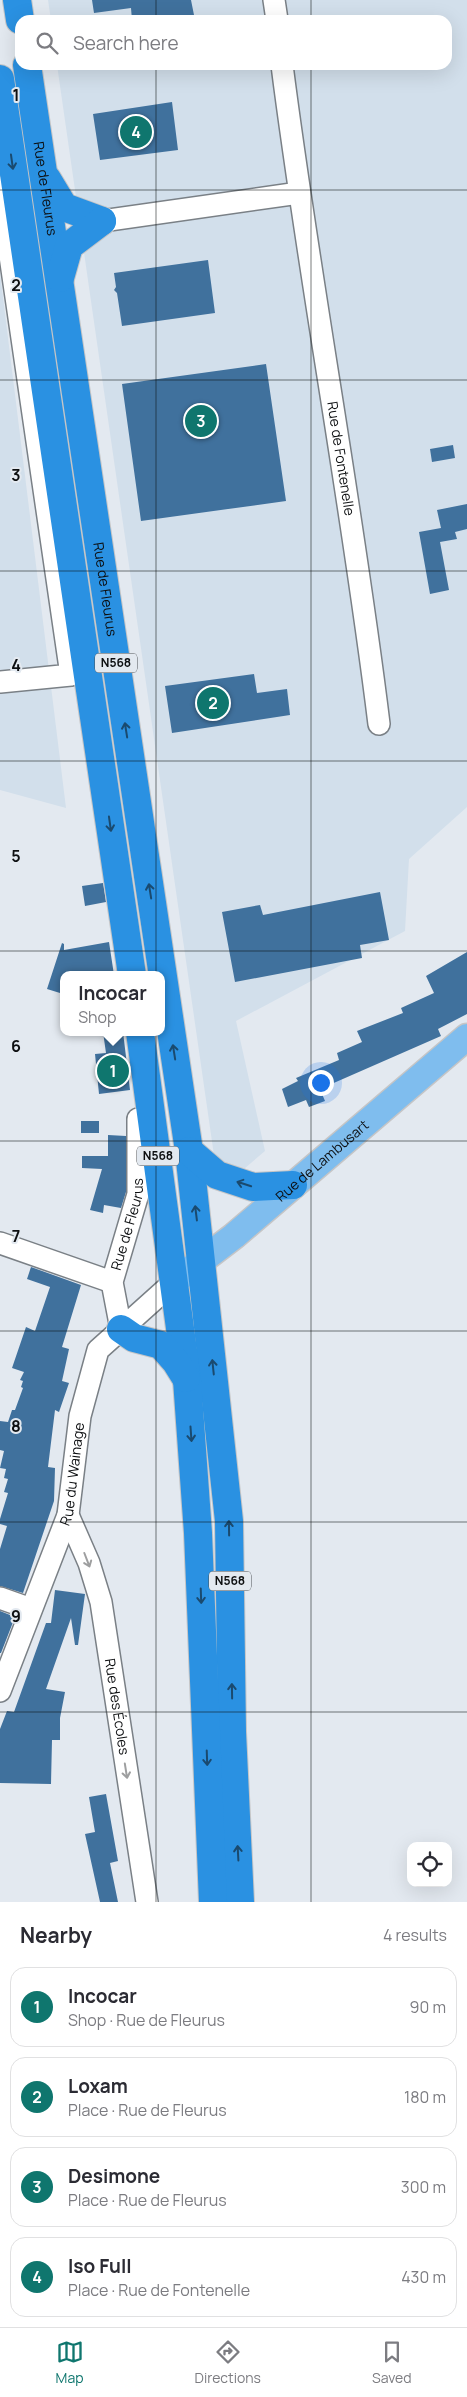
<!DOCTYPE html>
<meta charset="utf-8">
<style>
:root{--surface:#fff;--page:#f7f7f7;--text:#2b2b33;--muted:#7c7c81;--line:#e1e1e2;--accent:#0f766e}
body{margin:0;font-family:Manrope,sans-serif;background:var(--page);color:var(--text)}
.controls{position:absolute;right:15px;bottom:15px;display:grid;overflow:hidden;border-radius:10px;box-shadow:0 5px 20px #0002}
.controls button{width:45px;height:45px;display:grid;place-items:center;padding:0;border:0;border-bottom:1px solid var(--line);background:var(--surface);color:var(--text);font:25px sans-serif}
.you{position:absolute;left:320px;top:1082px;width:18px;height:18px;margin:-12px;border:4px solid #fff;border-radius:50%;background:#1a73e8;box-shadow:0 0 0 8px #1a73e833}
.badge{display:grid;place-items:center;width:32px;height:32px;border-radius:50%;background:var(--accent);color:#fff;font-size:16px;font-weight:700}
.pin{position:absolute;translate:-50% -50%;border:2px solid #fff;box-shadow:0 1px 5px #0006}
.popup{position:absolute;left:60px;top:971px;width:105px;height:65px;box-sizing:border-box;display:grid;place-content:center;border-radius:10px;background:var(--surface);filter:drop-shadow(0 1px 4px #0005);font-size:16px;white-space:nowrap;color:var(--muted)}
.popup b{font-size:19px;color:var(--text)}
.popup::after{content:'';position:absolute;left:50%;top:100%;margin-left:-10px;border:10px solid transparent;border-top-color:var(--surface)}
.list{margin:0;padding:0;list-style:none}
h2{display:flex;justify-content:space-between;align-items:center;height:65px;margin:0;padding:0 20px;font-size:21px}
h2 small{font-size:16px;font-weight:400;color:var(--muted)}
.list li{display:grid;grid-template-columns:32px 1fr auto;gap:15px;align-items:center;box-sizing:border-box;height:80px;margin:0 10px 10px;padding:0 10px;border:1px solid var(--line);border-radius:15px}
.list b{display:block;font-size:19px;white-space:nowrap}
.list p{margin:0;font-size:16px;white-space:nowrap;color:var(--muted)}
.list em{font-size:16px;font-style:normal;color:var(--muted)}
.icon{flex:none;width:28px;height:28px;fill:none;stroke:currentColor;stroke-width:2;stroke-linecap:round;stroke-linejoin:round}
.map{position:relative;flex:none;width:467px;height:1902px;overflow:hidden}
.search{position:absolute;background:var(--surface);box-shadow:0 5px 20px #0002;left:15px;right:15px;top:15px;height:55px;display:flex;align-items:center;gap:12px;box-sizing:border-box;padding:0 18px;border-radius:15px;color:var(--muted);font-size:19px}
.sheet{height:425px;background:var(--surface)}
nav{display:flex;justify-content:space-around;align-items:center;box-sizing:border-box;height:70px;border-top:1px solid var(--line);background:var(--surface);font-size:14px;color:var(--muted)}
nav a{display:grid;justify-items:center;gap:2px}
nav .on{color:var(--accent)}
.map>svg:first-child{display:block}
.built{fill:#d2dfeb}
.building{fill:#40719d}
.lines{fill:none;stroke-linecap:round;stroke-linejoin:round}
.minor-casing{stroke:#7a8086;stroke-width:24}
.major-casing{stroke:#c5c5c6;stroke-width:29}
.highway-casing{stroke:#c5c5c6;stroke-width:30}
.minor{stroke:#fff;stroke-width:21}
.major{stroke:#7fbdee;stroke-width:26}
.highway{stroke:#2a91e2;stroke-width:28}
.oneway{stroke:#1a4a6f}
.oneway2{stroke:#9e9fa0}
.grid{fill:none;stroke:#0d0f11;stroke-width:1;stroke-opacity:0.55}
.labels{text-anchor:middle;stroke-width:4;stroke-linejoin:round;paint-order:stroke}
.shield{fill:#e3e9f0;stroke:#4d5054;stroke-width:1}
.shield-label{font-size:12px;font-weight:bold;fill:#0d0f11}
.street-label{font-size:14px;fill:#0d0f11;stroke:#e3e9f0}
.grid-label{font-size:16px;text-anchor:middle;font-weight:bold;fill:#0d0f11;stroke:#e3e9f0;stroke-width:4;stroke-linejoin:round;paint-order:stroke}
</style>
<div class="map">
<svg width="467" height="1902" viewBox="0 0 467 1902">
<rect width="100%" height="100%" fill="#e3e9f0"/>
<!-- built -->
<path class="built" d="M48,0H467V807L409,859L405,931L236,1021L265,1151L219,1190L57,65H447V20H51Z
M0,273L66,808L0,790Z"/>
<!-- building -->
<path class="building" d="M92,0H191L194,15L155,20H132L131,8L94,13Z
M172,102L178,150L100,160L93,114Z
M208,260L215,313L122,326L117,293L114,290L116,287L114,273Z
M266,364L286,501L141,521L122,384Z
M453,445L455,458L432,462L430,449Z
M467,504V529L455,532L457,539L440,542L449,590L430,594L419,532L441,528L437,510Z
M254,674L257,693L287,689L290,715L172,733L165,686Z
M103,883L106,902L85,906L82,886Z
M380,892L389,940L360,945L362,958L235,982L222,912L260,905L263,915Z
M109,942L114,975H64V991L61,990L60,993L47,989L62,943L64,944V950Z
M467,952V1014L438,1029L441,1036L320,1089L325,1101L309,1107L306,1100L288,1107L282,1089L298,1081L296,1078L339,1060L337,1053L362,1042L357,1031L403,1013L401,1008L434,993L426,976Z
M103,1032H123L130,1090L99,1094L95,1054L106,1053Z
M81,1121H99V1133H81Z
M108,1135L126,1136V1192L121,1208L104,1205L103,1213L90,1210L102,1169L82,1168V1156H108Z
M31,1267L81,1285L62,1347L69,1349L62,1381L69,1383L59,1412L55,1410L48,1467L55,1468L54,1501L23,1593L0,1586V1549L7,1526L0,1524V1519L8,1493L4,1492L8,1479L4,1478L6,1469L0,1468L4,1451L0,1450V1421L8,1422L12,1410H15L23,1388L21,1387L23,1381L20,1380L24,1372L12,1368L26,1327L35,1331L50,1287L27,1279Z
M55,1590L85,1594L78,1645H75L71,1618L46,1689L65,1692L60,1718V1740H52L51,1784L0,1783V1729L7,1711L14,1712L46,1623H51Z
M0,1611L15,1617L1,1653H0Z
M106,1794L118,1861L110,1863L118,1902H100L85,1834L95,1832L89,1797Z"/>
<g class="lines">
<!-- minor casing -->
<g class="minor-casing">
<g id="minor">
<path d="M274,0L277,20"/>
<path id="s1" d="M282,65C310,285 352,503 379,724"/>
<path d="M0,187L71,675L0,682"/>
<path d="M102,221L299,193"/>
<path d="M0,1243L112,1282"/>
<path id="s2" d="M121,1329L112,1282L138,1194V1119"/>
<path id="s3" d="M68,1515L89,1563L101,1602L147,1902"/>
<path d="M0,1598L31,1609"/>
<path id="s4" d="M0,1691L68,1515L80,1416L98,1350L175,1281"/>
</g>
</g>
<!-- major casing -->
<g class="major-casing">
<g id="major">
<path id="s5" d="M175,1281L234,1236L467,1037"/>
</g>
</g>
<!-- highway casing -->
<g class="highway-casing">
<g id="highway">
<path d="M17,0L20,20"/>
<path id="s6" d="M27,65L189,1151L229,1521L232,1732L240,1902"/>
<path d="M0,79L132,975"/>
<path d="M47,179L64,207L102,221"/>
<path d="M60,278L69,246L102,221"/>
<path d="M140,1032L187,1380L198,1533L213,1902"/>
<path d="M189,1151L217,1175L253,1187L293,1185"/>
<path d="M121,1329L134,1338L161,1345L176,1362L186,1378"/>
</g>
</g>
<!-- minor -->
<use href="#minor" class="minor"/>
<!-- major -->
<use href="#major" class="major"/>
<!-- highway -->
<use href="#highway" class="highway"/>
</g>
<!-- one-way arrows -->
<defs><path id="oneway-shaft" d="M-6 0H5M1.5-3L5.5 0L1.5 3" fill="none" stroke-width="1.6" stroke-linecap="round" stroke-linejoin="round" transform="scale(1.25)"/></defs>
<g class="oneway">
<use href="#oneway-shaft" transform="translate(12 162) rotate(82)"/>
<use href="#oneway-shaft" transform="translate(126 730) rotate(-99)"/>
<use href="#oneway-shaft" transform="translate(110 824) rotate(82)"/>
<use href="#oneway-shaft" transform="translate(150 891) rotate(-99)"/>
<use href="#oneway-shaft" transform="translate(174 1052) rotate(-99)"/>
<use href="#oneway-shaft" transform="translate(244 1184) rotate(-162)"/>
<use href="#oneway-shaft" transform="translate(196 1213) rotate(-97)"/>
<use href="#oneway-shaft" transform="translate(213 1367) rotate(-96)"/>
<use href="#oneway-shaft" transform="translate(191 1434) rotate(86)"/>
<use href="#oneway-shaft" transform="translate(229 1528) rotate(-91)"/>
<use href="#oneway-shaft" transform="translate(201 1596) rotate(88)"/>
<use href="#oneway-shaft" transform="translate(232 1691) rotate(-91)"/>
<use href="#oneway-shaft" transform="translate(207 1758) rotate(88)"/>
<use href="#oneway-shaft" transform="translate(238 1853) rotate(-93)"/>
</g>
<g class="oneway2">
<use href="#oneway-shaft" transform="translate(87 1560) rotate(69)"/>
<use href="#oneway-shaft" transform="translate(126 1771) rotate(81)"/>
</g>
<!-- grid -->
<path class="grid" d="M156,0V20M311,0V20M156,65V1902M311,65V1902M0,190H467M0,380H467M0,571H467M0,761H467M0,951H467M0,1141H467M0,1331H467M0,1522H467M0,1712H467"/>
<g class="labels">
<!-- shield labels -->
<g class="shield">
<rect x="95" y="653.5" width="42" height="19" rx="4"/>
<rect x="137" y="1146.5" width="42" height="19" rx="4"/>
<rect x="209" y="1571.5" width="42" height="19" rx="4"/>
</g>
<g class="shield-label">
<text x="116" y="667">N568</text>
<text x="158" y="1160">N568</text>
<text x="230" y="1585">N568</text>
</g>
<!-- street labels -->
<g class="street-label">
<text dy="5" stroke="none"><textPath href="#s6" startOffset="125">Rue de Fleurus</textPath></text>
<text dy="5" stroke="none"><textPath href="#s1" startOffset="398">Rue de Fontenelle</textPath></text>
<text dy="5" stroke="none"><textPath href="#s6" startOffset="530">Rue de Fleurus</textPath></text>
<text dy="5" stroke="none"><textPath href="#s5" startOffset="190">Rue de Lambusart</textPath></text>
<text dy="5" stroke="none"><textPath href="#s2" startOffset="108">Rue de Fleurus</textPath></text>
<text dy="5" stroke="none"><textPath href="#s4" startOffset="230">Rue du Wainage</textPath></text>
<text dy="5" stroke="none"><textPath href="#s3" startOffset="199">Rue des Écoles</textPath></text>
</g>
</g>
<g class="grid-label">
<text x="16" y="101">1</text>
<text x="16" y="291">2</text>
<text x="16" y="481">3</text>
<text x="16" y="671">4</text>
<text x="16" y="862">5</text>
<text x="16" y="1052">6</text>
<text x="16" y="1242">7</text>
<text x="16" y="1432">8</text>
<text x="16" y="1622">9</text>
</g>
</svg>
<div class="controls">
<button><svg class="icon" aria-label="locate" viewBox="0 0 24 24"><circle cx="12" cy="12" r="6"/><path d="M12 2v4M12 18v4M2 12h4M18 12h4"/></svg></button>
</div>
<div class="you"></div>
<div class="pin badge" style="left:113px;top:1071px">1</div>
<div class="popup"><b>Incocar</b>Shop</div>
<div class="pin badge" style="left:213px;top:703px">2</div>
<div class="pin badge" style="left:201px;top:421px">3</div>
<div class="pin badge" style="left:136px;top:132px">4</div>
<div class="search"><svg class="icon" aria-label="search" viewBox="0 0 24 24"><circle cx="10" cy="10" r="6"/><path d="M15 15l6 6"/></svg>Search here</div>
</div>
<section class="sheet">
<h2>Nearby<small>4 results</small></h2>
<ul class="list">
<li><span class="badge">1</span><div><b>Incocar</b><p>Shop · Rue de Fleurus</p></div><em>90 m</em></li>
<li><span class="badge">2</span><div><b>Loxam</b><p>Place · Rue de Fleurus</p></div><em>180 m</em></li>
<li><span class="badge">3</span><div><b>Desimone</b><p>Place · Rue de Fleurus</p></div><em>300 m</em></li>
<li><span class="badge">4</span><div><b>Iso Full</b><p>Place · Rue de Fontenelle</p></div><em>430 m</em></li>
</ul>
</section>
<nav>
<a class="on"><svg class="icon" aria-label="map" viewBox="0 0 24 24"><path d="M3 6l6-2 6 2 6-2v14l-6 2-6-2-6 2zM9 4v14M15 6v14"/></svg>Map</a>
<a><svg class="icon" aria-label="directions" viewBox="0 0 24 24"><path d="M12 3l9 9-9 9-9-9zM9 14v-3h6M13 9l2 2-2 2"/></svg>Directions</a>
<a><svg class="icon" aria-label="saved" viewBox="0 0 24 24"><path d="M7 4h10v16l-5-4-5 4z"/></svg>Saved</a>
</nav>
